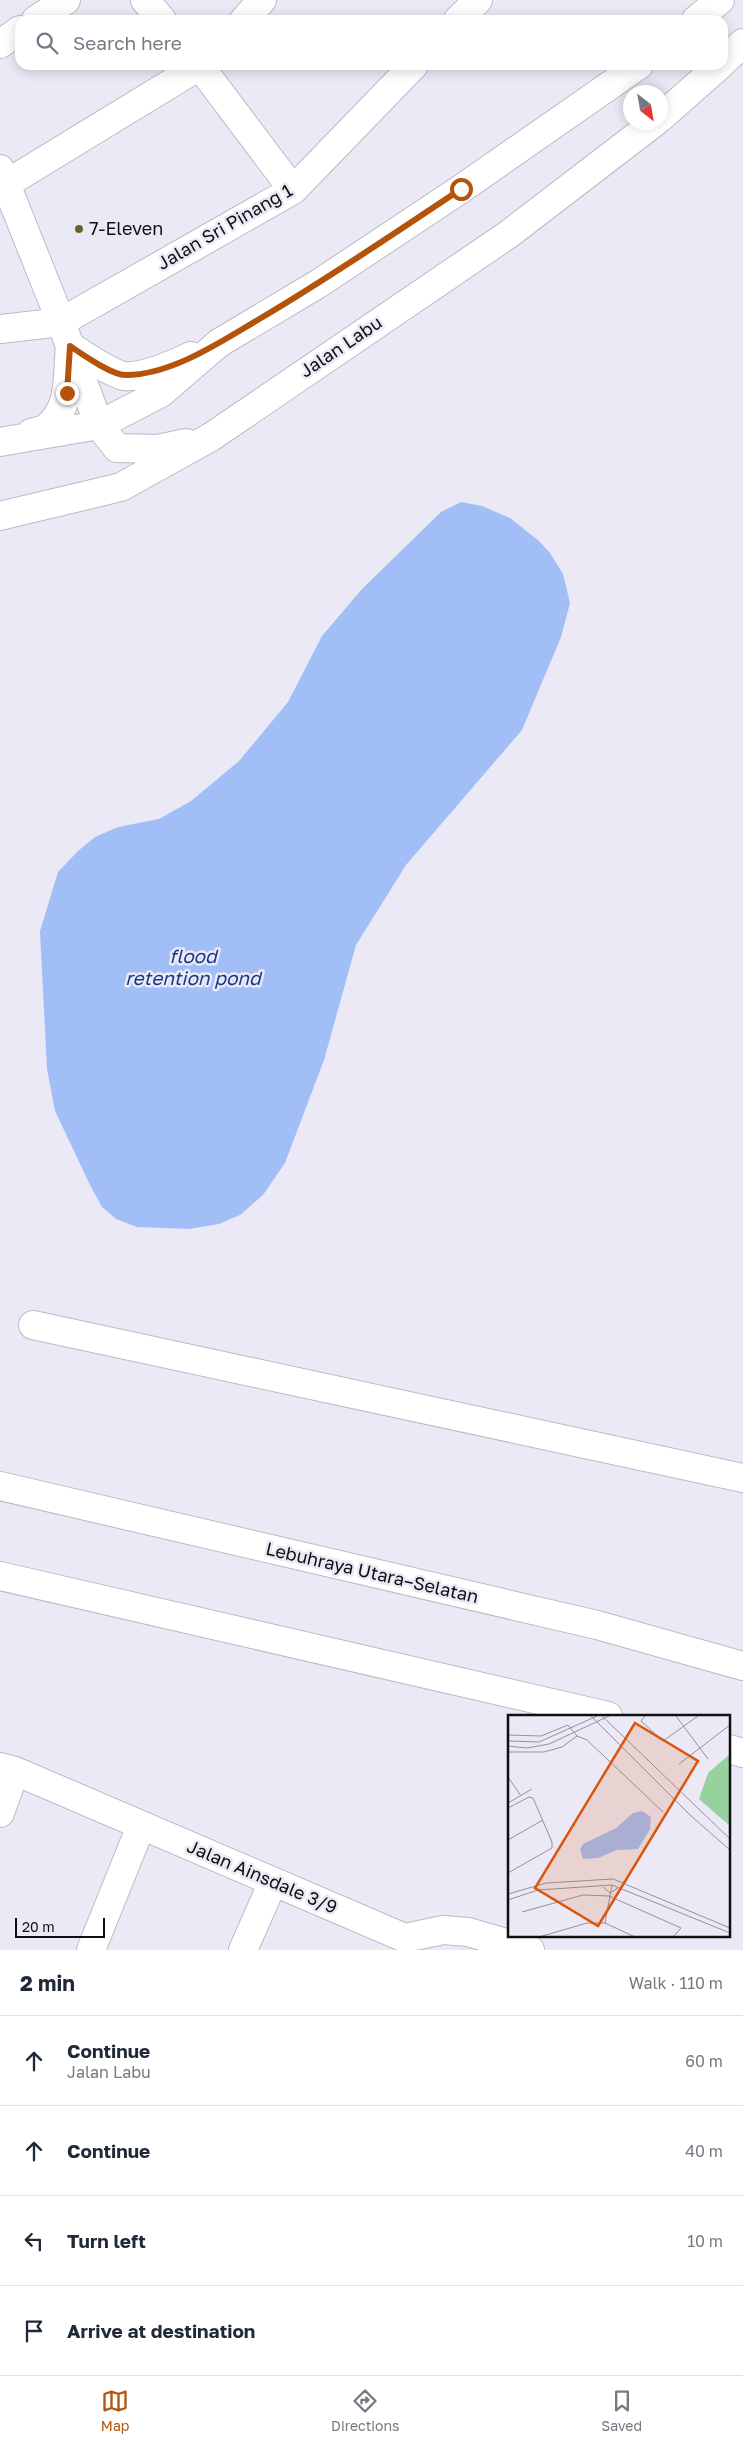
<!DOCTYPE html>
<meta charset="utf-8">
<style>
:root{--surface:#fff;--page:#f6f6f7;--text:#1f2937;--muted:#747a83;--line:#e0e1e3;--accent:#b45309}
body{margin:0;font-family:"Golos Text",sans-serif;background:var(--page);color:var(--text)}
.compass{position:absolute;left:623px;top:85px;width:45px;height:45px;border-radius:50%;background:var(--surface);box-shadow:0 2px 12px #0003;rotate:149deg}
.scale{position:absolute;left:15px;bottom:12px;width:90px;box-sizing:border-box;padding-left:5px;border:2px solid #0f0f12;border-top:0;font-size:14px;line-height:18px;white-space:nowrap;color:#0f0f12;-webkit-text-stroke:4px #ebe9f5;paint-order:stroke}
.stop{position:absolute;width:15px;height:15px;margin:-11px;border:4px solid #b45309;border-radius:50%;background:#fff}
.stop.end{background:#b45309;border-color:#fff;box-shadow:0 1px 5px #0008}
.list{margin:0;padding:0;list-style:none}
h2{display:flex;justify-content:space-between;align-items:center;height:65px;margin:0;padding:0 20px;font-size:21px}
h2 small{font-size:16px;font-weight:400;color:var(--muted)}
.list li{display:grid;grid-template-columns:32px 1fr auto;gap:15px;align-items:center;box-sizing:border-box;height:90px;padding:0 20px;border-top:1px solid var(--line)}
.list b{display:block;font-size:19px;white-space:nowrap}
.list p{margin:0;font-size:16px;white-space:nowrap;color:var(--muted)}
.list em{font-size:16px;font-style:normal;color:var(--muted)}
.icon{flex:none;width:28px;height:28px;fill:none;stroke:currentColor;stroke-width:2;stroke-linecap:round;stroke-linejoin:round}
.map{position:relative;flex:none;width:743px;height:1950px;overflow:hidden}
.search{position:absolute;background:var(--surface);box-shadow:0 2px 12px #0003;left:15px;right:15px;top:15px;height:55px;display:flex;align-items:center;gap:12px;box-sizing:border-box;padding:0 18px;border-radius:15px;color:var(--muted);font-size:19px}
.sheet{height:425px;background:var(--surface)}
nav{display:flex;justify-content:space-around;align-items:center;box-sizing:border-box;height:70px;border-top:1px solid var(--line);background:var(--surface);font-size:14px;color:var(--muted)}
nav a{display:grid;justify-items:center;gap:2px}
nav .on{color:var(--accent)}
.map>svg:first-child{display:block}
.water{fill:#a1bef6}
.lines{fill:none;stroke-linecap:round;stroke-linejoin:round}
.minor-casing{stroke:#bbbac5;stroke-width:30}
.major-casing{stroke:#bbbac5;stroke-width:30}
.highway-casing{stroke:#bbbac5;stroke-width:30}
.minor{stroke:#fff;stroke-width:28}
.major{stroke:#fff;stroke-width:28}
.highway{stroke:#fff;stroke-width:28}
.route{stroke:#b45309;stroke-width:6}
.poi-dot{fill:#6b602c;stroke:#ebe9f5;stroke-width:2}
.labels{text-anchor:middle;stroke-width:5;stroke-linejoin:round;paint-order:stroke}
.street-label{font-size:18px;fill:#0f0f12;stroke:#ebe9f5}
.poi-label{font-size:18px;fill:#0f0f12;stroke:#ebe9f5;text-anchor:start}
.water-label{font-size:19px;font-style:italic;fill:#173b8a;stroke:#ebe9f5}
.inset-road{fill:none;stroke:#93929a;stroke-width:1}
.view{fill:#dd550c;fill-opacity:0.15;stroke:#dd550c;stroke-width:2.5}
.inset-edge{fill:none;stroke:#0f0f12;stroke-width:2.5}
</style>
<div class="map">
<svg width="743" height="1950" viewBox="0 0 743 1950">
<rect width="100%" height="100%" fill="#ebe9f5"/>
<!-- water -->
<path class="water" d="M461,502L482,506L510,518L539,541L550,553L563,574L570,603L561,637L522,730L406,865L356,945L324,1060L285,1163L263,1195L240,1215L219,1224L189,1229L137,1227L116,1219L102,1207L90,1185L55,1111L47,1069L40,931L58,872L78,851L95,837L118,827L159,819L191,801L239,761L288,702L322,636L362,589L441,512Z"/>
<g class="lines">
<!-- minor casing -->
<g class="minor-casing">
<path id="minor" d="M145,0L162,20
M36,20L66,0
M244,20L262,0
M458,20L478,0
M0,44L20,30
M199,65L293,190
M0,169L61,322L99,425
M0,185L6,184L201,65
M0,329L61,322L293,190L414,65
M33,1325L743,1478
M0,1767L15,1771L405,1938L443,1930L468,1932L530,1950
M0,1813L15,1771
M91,1950L141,1826
M243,1950L273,1882"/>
</g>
<!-- major casing -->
<g class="major-casing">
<path id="major" d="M696,20L720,0
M723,62L743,43
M660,118L720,65
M99,425L117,448L158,449L186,443
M31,433C36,431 43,431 46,428C72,409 67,373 70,346C82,354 110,373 124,376C143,378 174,364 191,356
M0,442L99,425L161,393L219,343L318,284L461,189L639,65
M0,516L121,487L211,437L509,234L655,122"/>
</g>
<!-- highway casing -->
<g class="highway-casing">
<path id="highway" d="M0,1486L597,1625L743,1666
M0,1576L608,1716
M729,1749L743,1753"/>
</g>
<!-- minor -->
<use href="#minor" class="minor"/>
<!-- major -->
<use href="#major" class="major"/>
<!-- highway -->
<use href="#highway" class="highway"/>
</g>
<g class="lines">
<!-- route -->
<path class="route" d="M67,393L70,346C82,354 111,375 126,375C172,375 222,341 261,318C329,278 395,233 461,189"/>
</g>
<!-- markers -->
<circle class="poi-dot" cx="79" cy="229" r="5"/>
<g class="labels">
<!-- street labels -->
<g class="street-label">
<text transform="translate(225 227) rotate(-30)" y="6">Jalan Sri Pinang 1</text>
<text transform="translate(341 347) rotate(-34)" y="6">Jalan Labu</text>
<text transform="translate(372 1573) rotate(13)" y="6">Lebuhraya Utara–Selatan</text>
<text transform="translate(262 1877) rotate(23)" y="6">Jalan Ainsdale 3/9</text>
</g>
<!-- poi labels -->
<g class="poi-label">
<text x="89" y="235">7-Eleven</text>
</g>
<!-- water labels -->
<g class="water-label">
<text x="193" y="963">flood<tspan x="193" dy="22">retention pond</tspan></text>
</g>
</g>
<!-- overview -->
<g transform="translate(508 1715)">
<rect width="222" height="222" fill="#ebe9f5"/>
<path d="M222,39V111L191,84L200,58Z" fill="#97d19e"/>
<path d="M134,96L143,102L142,114L130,134L109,135L90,143L75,144L72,134L75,129L108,113L125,98Z" fill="#a1bef6"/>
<path class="inset-road" d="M83,1L182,100L222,135M94,1L222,124M137,1L133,6L155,26L190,1M168,1L200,44M0,20L33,21L60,10L69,21L54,32L36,37H0M69,21L79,25L155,97M0,26L31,27L89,1M0,31L19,33L41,29L101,1M171,49L222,10M0,62L13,81M0,88L24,74M0,93L21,82L25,83L44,127V133L0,158M0,125L35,105M95,172L102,178L110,173M0,179L38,168L105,164L222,213M0,185L30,175L104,170L222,218M14,197L75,180L101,181L173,213L165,222M97,208L104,170M31,222L79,208H97L127,222"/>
<path class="view" d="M127,8L190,46L90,211L27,173Z"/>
<rect width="222" height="222" class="inset-edge"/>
</g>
</svg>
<svg class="compass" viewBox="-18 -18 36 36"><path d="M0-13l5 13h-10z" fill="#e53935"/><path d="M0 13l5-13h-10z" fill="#747a83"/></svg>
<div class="scale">20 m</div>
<div class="stop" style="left:461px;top:189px"></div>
<div class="stop end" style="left:67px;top:393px"></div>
<div class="search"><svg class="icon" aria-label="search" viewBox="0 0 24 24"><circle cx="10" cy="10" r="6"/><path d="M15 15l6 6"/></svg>Search here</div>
</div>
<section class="sheet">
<h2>2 min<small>Walk · 110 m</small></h2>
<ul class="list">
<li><svg class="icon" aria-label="ahead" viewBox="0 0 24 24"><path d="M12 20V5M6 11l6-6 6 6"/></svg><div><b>Continue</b><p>Jalan Labu</p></div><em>60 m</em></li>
<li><svg class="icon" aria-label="ahead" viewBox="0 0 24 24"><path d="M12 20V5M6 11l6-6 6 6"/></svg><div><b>Continue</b></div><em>40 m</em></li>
<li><svg class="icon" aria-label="left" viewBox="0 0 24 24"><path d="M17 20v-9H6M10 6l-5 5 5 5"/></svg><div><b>Turn left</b></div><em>10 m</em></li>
<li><svg class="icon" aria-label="arrive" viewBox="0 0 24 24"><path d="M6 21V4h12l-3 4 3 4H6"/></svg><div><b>Arrive at destination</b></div></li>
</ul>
</section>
<nav>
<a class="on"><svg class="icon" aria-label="map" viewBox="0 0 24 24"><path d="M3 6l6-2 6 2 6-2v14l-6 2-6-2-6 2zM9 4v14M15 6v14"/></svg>Map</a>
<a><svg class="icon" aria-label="directions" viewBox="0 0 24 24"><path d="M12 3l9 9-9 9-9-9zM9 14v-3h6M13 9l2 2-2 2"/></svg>Directions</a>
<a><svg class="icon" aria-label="saved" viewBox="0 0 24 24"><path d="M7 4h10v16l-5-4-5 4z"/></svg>Saved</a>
</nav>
